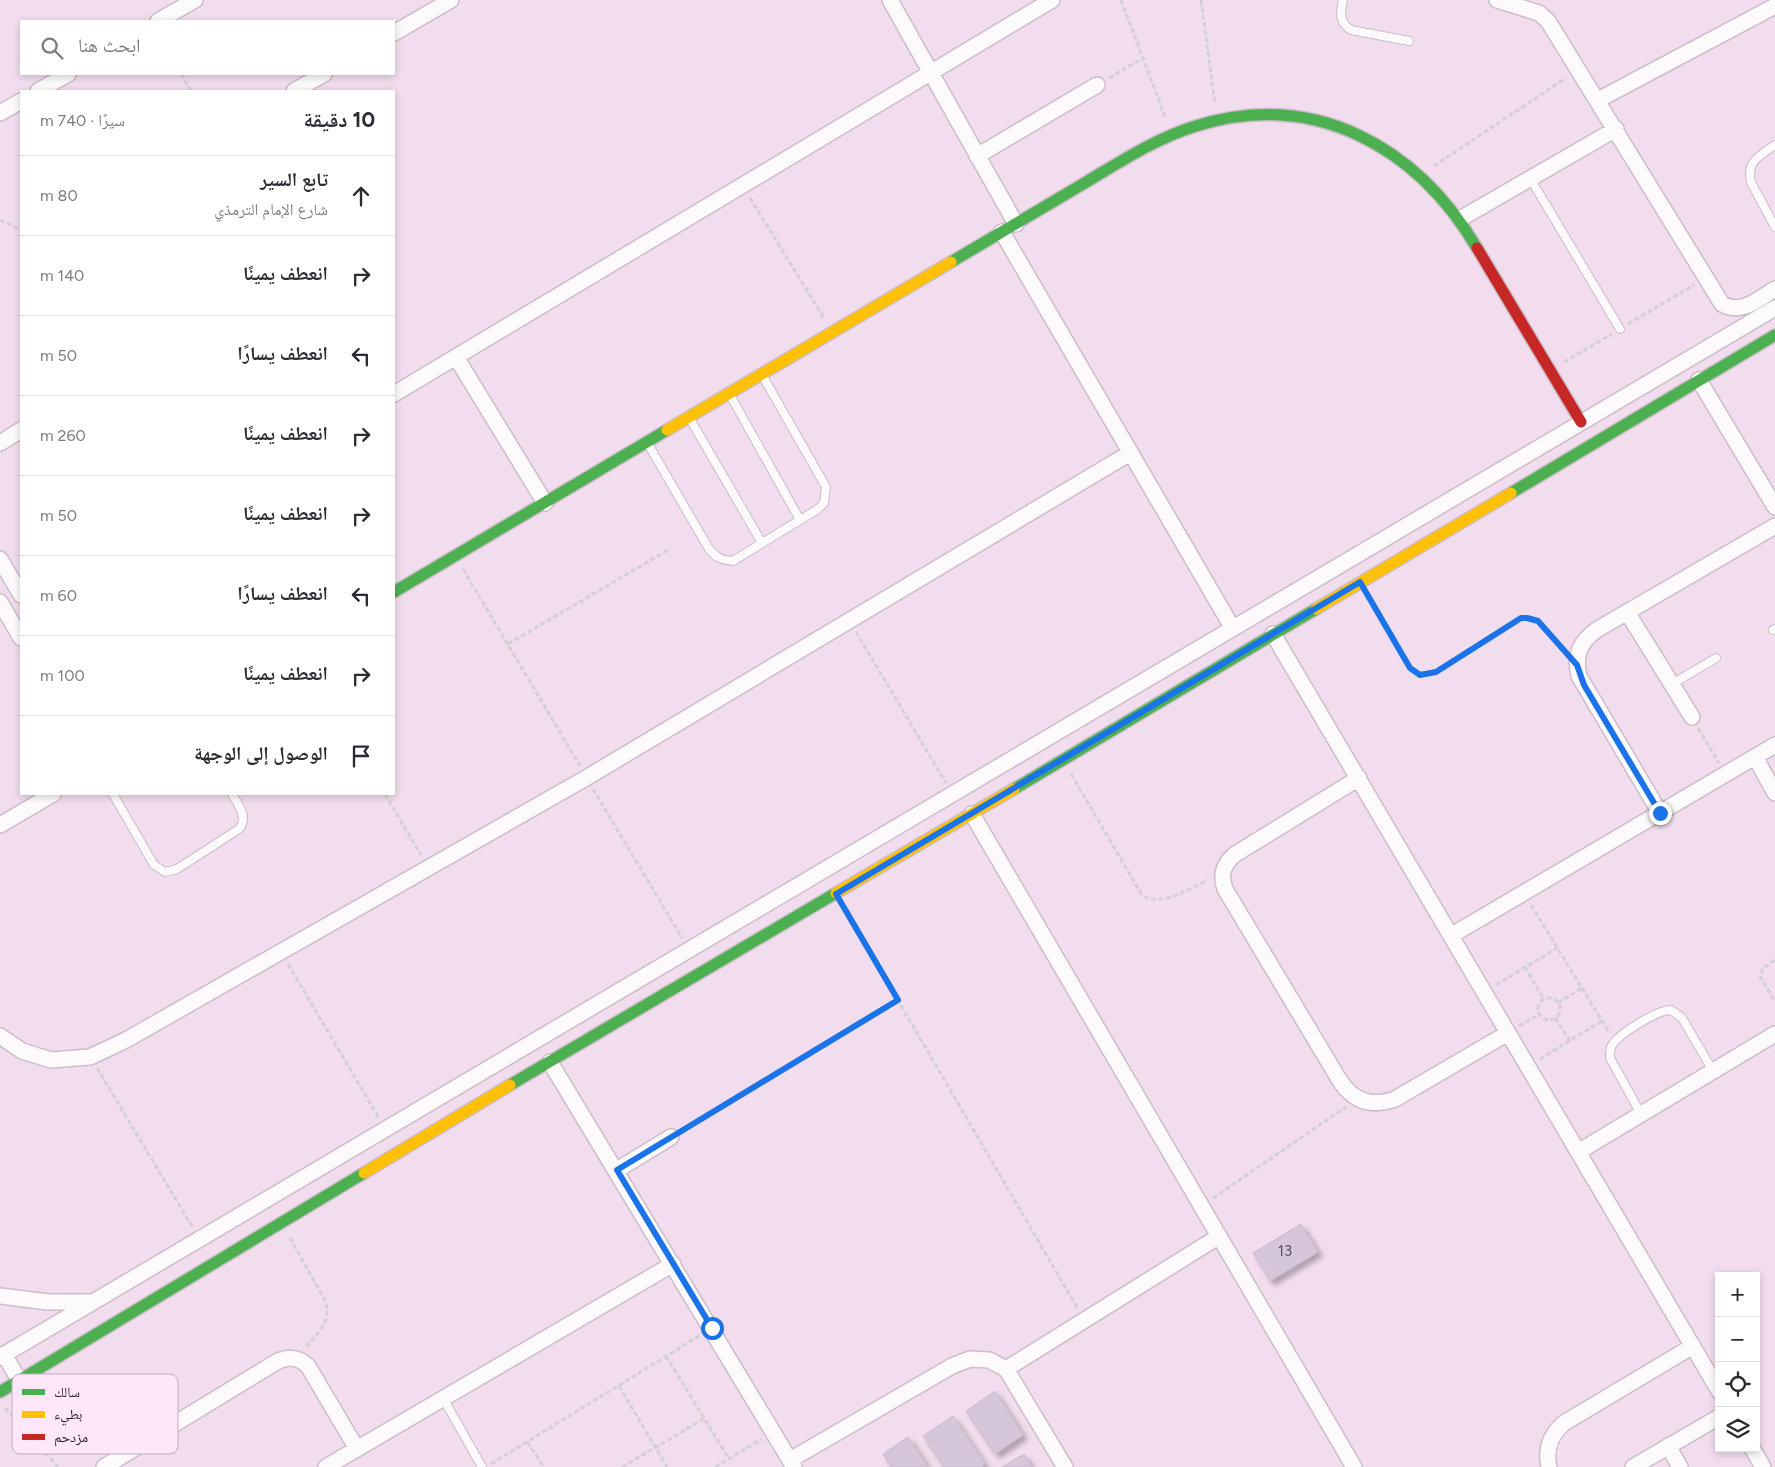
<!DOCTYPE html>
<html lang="ar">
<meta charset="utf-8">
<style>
:root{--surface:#fff;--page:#f7f7f7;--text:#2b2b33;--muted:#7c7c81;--line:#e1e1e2}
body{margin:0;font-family:Figtree,"Noto Naskh Arabic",sans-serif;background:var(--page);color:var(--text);direction:rtl}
.controls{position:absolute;right:15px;bottom:15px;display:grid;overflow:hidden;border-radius:0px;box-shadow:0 2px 8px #0003}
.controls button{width:45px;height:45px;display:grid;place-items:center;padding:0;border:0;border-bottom:1px solid var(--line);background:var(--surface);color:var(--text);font:25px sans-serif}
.stop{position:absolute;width:15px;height:15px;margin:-11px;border:4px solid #1a73e8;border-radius:50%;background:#fff}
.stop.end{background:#1a73e8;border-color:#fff;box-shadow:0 1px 5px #0008}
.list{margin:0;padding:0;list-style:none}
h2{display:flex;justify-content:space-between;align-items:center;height:65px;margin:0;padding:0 20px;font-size:21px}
h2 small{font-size:16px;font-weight:400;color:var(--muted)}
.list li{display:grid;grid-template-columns:32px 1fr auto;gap:15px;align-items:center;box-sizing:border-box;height:80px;padding:0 20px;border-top:1px solid var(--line)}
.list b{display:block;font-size:19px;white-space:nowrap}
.list p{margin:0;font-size:16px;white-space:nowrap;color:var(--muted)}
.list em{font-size:16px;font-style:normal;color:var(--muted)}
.icon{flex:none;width:28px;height:28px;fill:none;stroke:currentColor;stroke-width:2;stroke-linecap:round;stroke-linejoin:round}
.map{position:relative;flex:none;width:1775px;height:1467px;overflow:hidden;direction:ltr}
.search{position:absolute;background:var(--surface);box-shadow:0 2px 8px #0003;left:20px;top:20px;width:375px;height:55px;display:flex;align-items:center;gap:12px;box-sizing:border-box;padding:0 18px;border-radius:0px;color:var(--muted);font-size:19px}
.panel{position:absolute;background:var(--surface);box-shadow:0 2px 8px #0003;left:20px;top:90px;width:375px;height:705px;border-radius:0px;direction:rtl}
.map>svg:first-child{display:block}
.building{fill:#d6c6d9;stroke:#c8bbc9;filter:url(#shadow)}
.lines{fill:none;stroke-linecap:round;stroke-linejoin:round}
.lane-casing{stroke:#ccbdc9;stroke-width:10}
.street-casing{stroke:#ccbdc9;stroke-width:18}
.fast-casing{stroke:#ccbdc9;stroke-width:14}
.slow-casing{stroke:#ccbdc9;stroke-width:14}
.jam-casing{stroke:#ccbdc9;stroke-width:14}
.path{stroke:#d4cfd4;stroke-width:3;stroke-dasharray:5 2.5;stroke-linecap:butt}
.lane{stroke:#fdfafc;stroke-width:8}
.street{stroke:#fdfafc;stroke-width:15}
.fast{stroke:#4caf50;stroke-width:11}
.slow{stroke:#ffc107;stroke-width:11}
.jam{stroke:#c62828;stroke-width:11}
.route{stroke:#1a73e8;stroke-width:6}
.labels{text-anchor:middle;stroke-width:5;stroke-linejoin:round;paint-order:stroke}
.number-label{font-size:15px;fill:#5c4e5b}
.key{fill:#fde7f9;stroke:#bfacbc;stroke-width:1}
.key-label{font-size:14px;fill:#2e212c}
</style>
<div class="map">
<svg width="1775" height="1467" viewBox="0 0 1775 1467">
<defs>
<filter id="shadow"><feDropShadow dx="4.5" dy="4.5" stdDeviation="2.5" flood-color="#0004"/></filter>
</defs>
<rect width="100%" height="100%" fill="#f1dded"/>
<!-- building -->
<path class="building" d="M1301,1224L1318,1252L1270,1281L1253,1253Z
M995,1391L1023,1435L995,1454L966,1411Z
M953,1416L985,1464L981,1467H944L923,1436Z
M908,1437L928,1467H891L883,1454Z
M1024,1454L1032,1467H1002Z"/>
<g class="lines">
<!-- lane casing -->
<g class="lane-casing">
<path id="lane" d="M1343,0C1340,13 1339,22 1351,30L1409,41
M1775,145C1760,155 1746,162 1751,182L1775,227
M1530,178L1620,329
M730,395L800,520
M690,419L762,543
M648,444L709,549C716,558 722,560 733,561L818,509L824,503L826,487L762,375
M1773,630L1775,629
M1672,684L1716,658
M113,794L154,865L165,872L177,869L239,829C249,817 238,805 232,794
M1641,1114L1610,1058C1610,1055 1610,1050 1611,1047C1616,1035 1659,1009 1671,1010L1682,1018L1713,1071
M443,1398L482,1467"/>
</g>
<!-- street casing -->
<g class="street-casing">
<path id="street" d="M890,0L1016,224
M1497,0L1539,13L1548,21L1722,304C1742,315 1758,299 1775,289
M158,21L195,0
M394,33L451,0
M38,91L68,74
M294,91L324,74
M1598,100L1775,6
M0,113L21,101
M977,156L1097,85
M1460,219L1616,129
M1002,232L1232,627
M456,357L545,503
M1699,380L1775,507
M394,394L1052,0
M0,443L21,430
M0,559L21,595
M0,602L21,638
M1627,612L1692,717
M1273,634L1719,1391
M1755,757L1775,793
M1359,778L1234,855C1223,865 1220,875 1225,889L1340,1081C1354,1102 1372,1107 1395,1099L1508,1033
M1660,813L1579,676C1574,655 1580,641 1598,629L1775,526
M972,814L1354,1467
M0,825L53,794
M1452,935L1775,745
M0,1036L22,1051L51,1060L90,1057L126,1040L586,778L1130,453
M550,1062L794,1467
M1578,1152L1775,1034
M617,1170L671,1137
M0,1296L48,1302H93
M5,1356L19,1380
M0,1357L1775,308
M1006,1369L1218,1237
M1668,1446L1680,1467
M1752,1448L1763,1467
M790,1460L952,1366L970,1359L989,1360L1006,1369L1065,1467
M104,1467L278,1361C290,1356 299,1357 308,1366L357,1449
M326,1467L673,1264
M1549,1467C1545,1449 1550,1435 1564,1423L1693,1346
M1633,1467L1719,1417"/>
</g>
<!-- fast casing -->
<g class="fast-casing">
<path id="fast" d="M951,262C997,235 1042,208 1088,181C1123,160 1157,138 1196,126C1315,89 1417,147 1477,248
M1511,493L1775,335
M394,592L667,430
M1014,789L1316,609
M510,1085L836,893
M0,1392L364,1173"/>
</g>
<!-- slow casing -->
<g class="slow-casing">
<path id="slow" d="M667,430L951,262
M1316,609L1511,493
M836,893L1014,789
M364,1173L510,1085"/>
</g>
<!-- jam casing -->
<g class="jam-casing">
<path id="jam" d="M1477,248L1581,422"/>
</g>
<!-- path -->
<path class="path" d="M1121,0L1166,119
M1201,0L1215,104
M181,74L191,91
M1109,78L1143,58
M1434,166L1566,78
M750,198L824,318
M0,220L21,230
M1628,324L1694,285
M1564,362L1612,334
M463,569L580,766
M1369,598L1410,668L1420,675L1436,672L1521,618C1541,616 1553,638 1564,651
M856,632L946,783
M508,644L668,550
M1698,728L1719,763
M1071,774L1142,895C1162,908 1189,888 1208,880
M593,789L682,938
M385,794L421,855
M1531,905L1609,1032
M844,908L1078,1309
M1775,960L1763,968L1760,976L1775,1002
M288,964L379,1118
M1525,967L1544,1000
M1496,985L1557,948
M1538 1009a11 11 0 1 1 22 0a11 11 0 1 1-22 0Z
M1558,1003L1582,988
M1555,1018L1570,1041
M1519,1026L1540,1014
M1540,1059L1602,1021
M97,1068L193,1228
M682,1130L898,1000
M1213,1198L1346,1107
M290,1238L326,1302C331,1322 318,1333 306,1347
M666,1356L729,1459
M619,1386L667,1467
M5,1408L58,1467
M527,1442L544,1467
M491,1464L699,1336
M622,1467L704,1419
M715,1467L762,1439"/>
<!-- lane -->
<use href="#lane" class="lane"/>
<!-- street -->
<use href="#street" class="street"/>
<!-- fast -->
<use href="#fast" class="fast"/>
<!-- slow -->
<use href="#slow" class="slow"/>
<!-- jam -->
<use href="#jam" class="jam"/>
</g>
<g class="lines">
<!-- route -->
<path class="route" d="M712,1328L617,1170L898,1000L836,894L1360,582L1410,668L1420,675L1436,672L1521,618H1527L1538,621L1577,665L1584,685L1660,813"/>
</g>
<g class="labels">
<!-- number labels -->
<g class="number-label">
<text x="1285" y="1256">13</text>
</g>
</g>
<!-- legend -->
<rect x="12" y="1374" width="166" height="80" rx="8" class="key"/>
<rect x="22" y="1389" width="23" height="6" fill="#4caf50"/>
<rect x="22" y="1411" width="23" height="7" fill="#ffc107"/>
<rect x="22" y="1434" width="23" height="6" fill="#c62828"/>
<g class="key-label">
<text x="54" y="1397">سالك</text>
<text x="54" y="1419">بطيء</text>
<text x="54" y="1442">مزدحم</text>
</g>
</svg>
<div class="controls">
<button>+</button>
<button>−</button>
<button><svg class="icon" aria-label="locate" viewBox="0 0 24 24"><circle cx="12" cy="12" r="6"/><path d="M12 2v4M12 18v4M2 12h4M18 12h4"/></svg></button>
<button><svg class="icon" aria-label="layers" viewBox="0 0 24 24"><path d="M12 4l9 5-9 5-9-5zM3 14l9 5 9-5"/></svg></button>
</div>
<div class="stop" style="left:712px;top:1328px"></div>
<div class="stop end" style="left:1660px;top:813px"></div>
<div class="search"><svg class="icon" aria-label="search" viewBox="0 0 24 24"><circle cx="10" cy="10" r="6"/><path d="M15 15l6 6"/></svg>ابحث هنا</div>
<section class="panel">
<h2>10 دقيقة<small>سيرًا · 740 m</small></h2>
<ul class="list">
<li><svg class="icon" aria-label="ahead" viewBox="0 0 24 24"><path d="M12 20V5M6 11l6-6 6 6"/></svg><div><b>تابع السير</b><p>شارع الإمام الترمذي</p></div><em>80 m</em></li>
<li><svg class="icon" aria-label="right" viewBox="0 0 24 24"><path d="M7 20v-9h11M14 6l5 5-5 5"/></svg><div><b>انعطف يمينًا</b></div><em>140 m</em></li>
<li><svg class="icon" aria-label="left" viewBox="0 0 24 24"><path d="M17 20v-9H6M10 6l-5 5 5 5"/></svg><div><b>انعطف يسارًا</b></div><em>50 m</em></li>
<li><svg class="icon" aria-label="right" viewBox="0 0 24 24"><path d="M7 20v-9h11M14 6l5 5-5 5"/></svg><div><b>انعطف يمينًا</b></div><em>260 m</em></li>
<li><svg class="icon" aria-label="right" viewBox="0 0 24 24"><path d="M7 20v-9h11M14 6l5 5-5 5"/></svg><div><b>انعطف يمينًا</b></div><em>50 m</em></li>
<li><svg class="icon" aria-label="left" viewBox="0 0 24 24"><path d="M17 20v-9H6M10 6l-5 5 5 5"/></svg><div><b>انعطف يسارًا</b></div><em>60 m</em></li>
<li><svg class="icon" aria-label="right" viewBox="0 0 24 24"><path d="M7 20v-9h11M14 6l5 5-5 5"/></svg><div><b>انعطف يمينًا</b></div><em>100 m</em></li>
<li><svg class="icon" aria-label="arrive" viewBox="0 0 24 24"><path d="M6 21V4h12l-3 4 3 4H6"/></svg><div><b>الوصول إلى الوجهة</b></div></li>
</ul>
</section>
</div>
